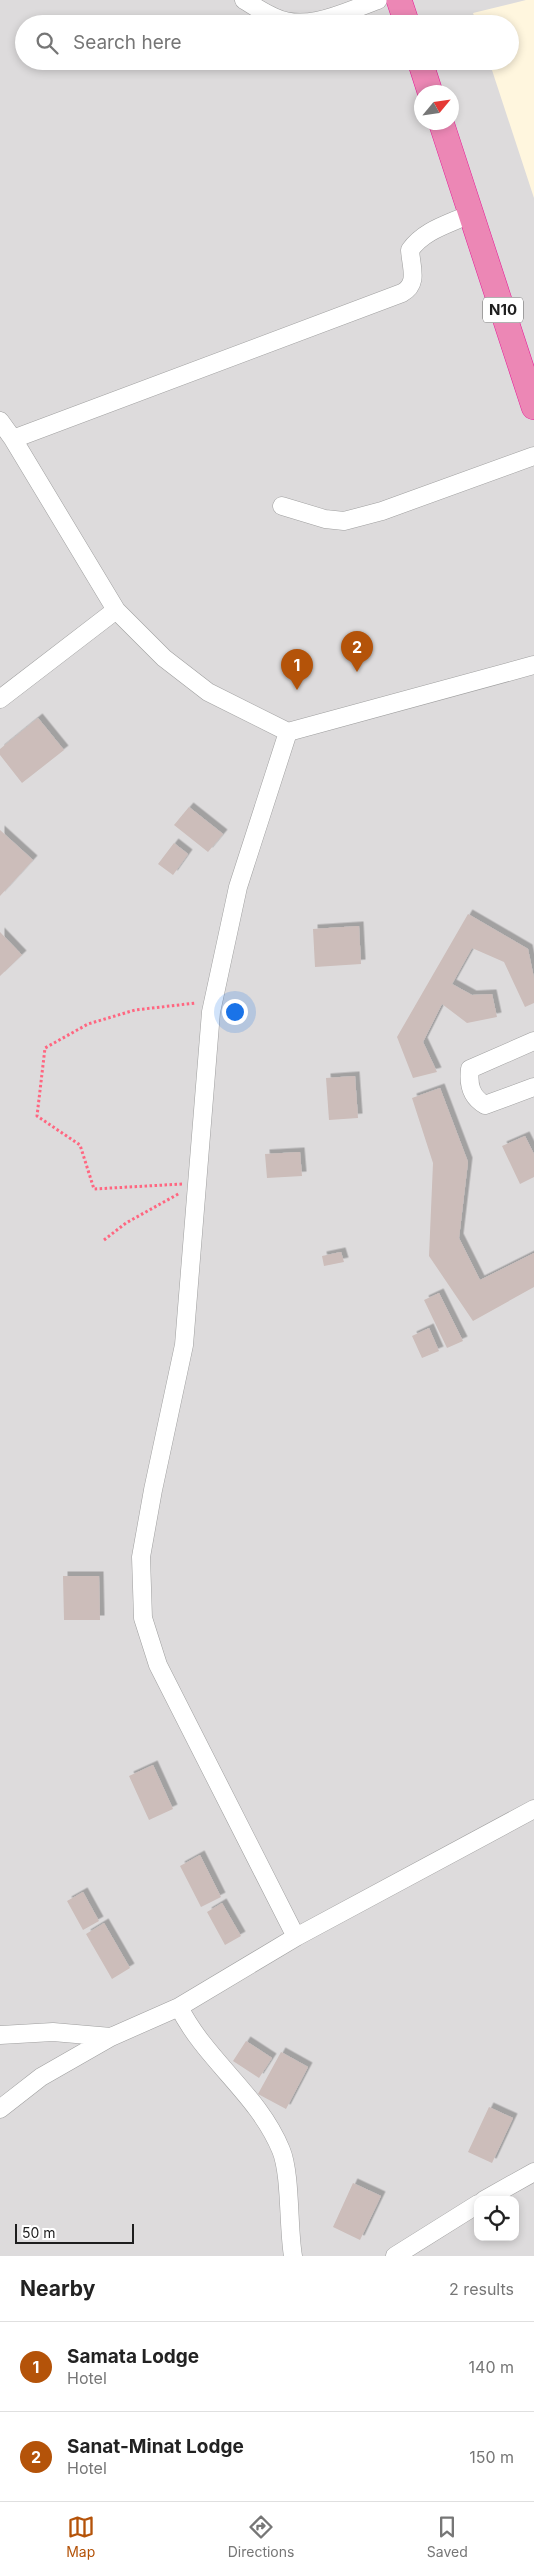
<!DOCTYPE html>
<style>
:root{--surface:#fff;--page:#f2f2f2;--text:#222;--muted:#767676;--line:#e0e0e0;--accent:#b45309}
body{margin:0;font-family:Inter,sans-serif;background:var(--page);color:var(--text)}
.controls{position:absolute;right:15px;bottom:15px;display:grid;overflow:hidden;border-radius:10px;box-shadow:0 2px 8px #0003}
.controls button{width:45px;height:45px;display:grid;place-items:center;padding:0;border:0;border-bottom:1px solid var(--line);background:var(--surface);color:var(--text);font:25px sans-serif}
.compass{position:absolute;left:414px;top:85px;width:45px;height:45px;border-radius:50%;background:var(--surface);box-shadow:0 2px 8px #0003;rotate:61deg}
.scale{position:absolute;left:15px;bottom:12px;width:119px;box-sizing:border-box;padding-left:5px;border:2px solid #1e1e1e;border-top:0;font-size:14px;line-height:18px;white-space:nowrap;color:#1e1e1e;-webkit-text-stroke:4px #fff;paint-order:stroke}
.you{position:absolute;left:234px;top:1011px;width:18px;height:18px;margin:-12px;border:4px solid #fff;border-radius:50%;background:#1a73e8;box-shadow:0 0 0 8px #1a73e833}
.badge{display:grid;place-items:center;width:32px;height:32px;border-radius:50%;background:var(--accent);color:#fff;font-size:16px;font-weight:700}
.pin{position:absolute;translate:-50% -41px;filter:drop-shadow(0 1px 2px #0008)}
.pin::after{content:'';position:absolute;top:26px;width:18px;height:15px;background:inherit;clip-path:polygon(0 0,100% 0,50% 100%)}
.list{margin:0;padding:0;list-style:none}
h2{display:flex;justify-content:space-between;align-items:center;height:65px;margin:0;padding:0 20px;font-size:21px}
h2 small{font-size:16px;font-weight:400;color:var(--muted)}
.list li{display:grid;grid-template-columns:32px 1fr auto;gap:15px;align-items:center;box-sizing:border-box;height:90px;padding:0 20px;border-top:1px solid var(--line)}
.list b{display:block;font-size:19px;white-space:nowrap}
.list p{margin:0;font-size:16px;white-space:nowrap;color:var(--muted)}
.list em{font-size:16px;font-style:normal;color:var(--muted)}
.icon{flex:none;width:28px;height:28px;fill:none;stroke:currentColor;stroke-width:2;stroke-linecap:round;stroke-linejoin:round}
.map{position:relative;flex:none;width:534px;height:2256px;overflow:hidden}
.search{position:absolute;background:var(--surface);box-shadow:0 2px 8px #0003;left:15px;right:15px;top:15px;height:55px;display:flex;align-items:center;gap:12px;box-sizing:border-box;padding:0 18px;border-radius:28px;color:var(--muted);font-size:19px}
.sheet{height:245px;background:var(--surface)}
nav{display:flex;justify-content:space-around;align-items:center;box-sizing:border-box;height:70px;border-top:1px solid var(--line);background:var(--surface);font-size:14px;color:var(--muted)}
nav a{display:grid;justify-items:center;gap:2px}
nav .on{color:var(--accent)}
.map>svg:first-child{display:block}
.residential{fill:#dddbdc;fill-rule:evenodd}
.education{fill:#fff6de}
.building{fill:#ccbdba;filter:url(#shadow)}
.lines{fill:none;stroke-linecap:round;stroke-linejoin:round}
.minor-casing{stroke:#9f9f9f;stroke-width:19}
.highway-casing{stroke:#e51997;stroke-width:26}
.path{stroke:#ff6680;stroke-width:3;stroke-dasharray:2.5 2.5;stroke-linecap:butt}
.minor{stroke:#fff;stroke-width:18}
.highway{stroke:#ec87b5;stroke-width:25}
.labels{text-anchor:middle;stroke-width:4;stroke-linejoin:round;paint-order:stroke}
.shield{fill:#fff;stroke:#626262;stroke-width:1}
.shield-label{font-size:15px;font-weight:bold;fill:#1e1e1e}
</style>
<div class="map">
<svg width="534" height="2256" viewBox="0 0 534 2256">
<defs>
<filter id="shadow"><feDropShadow dx="4.5" dy="-4.5" stdDeviation="0" flood-color="#0004"/></filter>
</defs>
<rect width="100%" height="100%" fill="#f0e9e4"/>
<!-- residential -->
<path class="residential" d="M0,0H534V2256H0ZM24,24H510V61H24ZM422,92H452V122H422ZM478,2200H515V2237H478Z"/>
<!-- education -->
<path class="education" d="M526,0H534V198L489,61H510V24H477L473,13Z"/>
<!-- building -->
<path class="building" d="M38,718L64,750L22,783L0,755V749Z
M189,807L223,834L208,852L174,825Z
M0,830L33,860L0,896Z
M174,843L188,854L173,875L158,864Z
M468,914L528,949L534,978V1003L525,1007L504,962L472,948L452,984L472,995L492,994L497,1017L467,1023L442,1004L423,1042L437,1072L413,1078L397,1037Z
M359,926L361,964L315,967L313,929Z
M0,932L22,955L0,976Z
M355,1076L358,1118L329,1120L326,1078Z
M440,1088L468,1162L459,1238L480,1280L534,1253V1287L473,1321L429,1256L433,1163L412,1098Z
M525,1136L534,1154V1177L520,1184L502,1146Z
M300,1152L302,1176L267,1178L265,1154Z
M341,1252L344,1262L324,1266L322,1256Z
M439,1293L463,1341L447,1348L424,1300Z
M429,1328L439,1351L422,1358L412,1336Z
M63,1576H99L100,1620H64Z
M153,1765L173,1809L149,1820L129,1776Z
M200,1855L221,1897L201,1907L180,1866Z
M83,1892L99,1921L83,1930L67,1901Z
M222,1903L241,1936L225,1945L207,1912Z
M104,1923L130,1968L112,1979L86,1934Z
M246,2041L272,2058L259,2078L233,2061Z
M281,2052L308,2067L286,2109L258,2094Z
M489,2107L513,2118L492,2163L468,2152Z
M353,2183L381,2196L360,2240L333,2227Z"/>
<g class="lines">
<!-- minor casing -->
<g class="minor-casing">
<path id="minor" d="M244,0C254,6 264,13 274,17C307,33 347,11 378,0
M0,421L13,439L116,610L164,658L208,692L288,732
M13,439L402,293C419,284 411,267 410,250C425,229 450,224 472,213
M282,506L325,519L344,521L382,511L534,456
M534,665L288,732L238,887L211,1012L184,1345L153,1490L141,1557L143,1618L158,1665L296,1937L534,1809
M0,699L116,610
M534,1041L470,1069C468,1085 471,1097 485,1105L534,1087
M179,2007C206,2061 258,2094 281,2150C291,2174 288,2227 293,2256
M0,2035L53,2032L111,2037
M0,2109L41,2077L111,2037L179,2007L296,1937
M484,2200L534,2172
M395,2256L478,2204"/>
</g>
<!-- highway casing -->
<g class="highway-casing">
<path id="highway" d="M399,0L407,24
M420,61L430,92
M441,122L534,407"/>
</g>
<!-- path -->
<path class="path" d="M182,1184L94,1189L80,1145L37,1116L45,1048L88,1024L135,1010L196,1003
M104,1240L126,1223L180,1193"/>
<!-- minor -->
<use href="#minor" class="minor"/>
<!-- highway -->
<use href="#highway" class="highway"/>
</g>
<g class="labels">
<!-- shield labels -->
<rect class="shield" x="483" y="297.5" width="40" height="25" rx="4"/>
<g class="shield-label">
<text x="503" y="315">N10</text>
</g>
</g>
</svg>
<div class="controls">
<button><svg class="icon" aria-label="locate" viewBox="0 0 24 24"><circle cx="12" cy="12" r="6"/><path d="M12 2v4M12 18v4M2 12h4M18 12h4"/></svg></button>
</div>
<svg class="compass" viewBox="-18 -18 36 36"><path d="M0-13l5 13h-10z" fill="#e53935"/><path d="M0 13l5-13h-10z" fill="#767676"/></svg>
<div class="scale">50 m</div>
<div class="you"></div>
<div class="pin badge" style="left:297px;top:690px">1</div>
<div class="pin badge" style="left:357px;top:672px">2</div>
<div class="search"><svg class="icon" aria-label="search" viewBox="0 0 24 24"><circle cx="10" cy="10" r="6"/><path d="M15 15l6 6"/></svg>Search here</div>
</div>
<section class="sheet">
<h2>Nearby<small>2 results</small></h2>
<ul class="list">
<li><span class="badge">1</span><div><b>Samata Lodge</b><p>Hotel</p></div><em>140 m</em></li>
<li><span class="badge">2</span><div><b>Sanat-Minat Lodge</b><p>Hotel</p></div><em>150 m</em></li>
</ul>
</section>
<nav>
<a class="on"><svg class="icon" aria-label="map" viewBox="0 0 24 24"><path d="M3 6l6-2 6 2 6-2v14l-6 2-6-2-6 2zM9 4v14M15 6v14"/></svg>Map</a>
<a><svg class="icon" aria-label="directions" viewBox="0 0 24 24"><path d="M12 3l9 9-9 9-9-9zM9 14v-3h6M13 9l2 2-2 2"/></svg>Directions</a>
<a><svg class="icon" aria-label="saved" viewBox="0 0 24 24"><path d="M7 4h10v16l-5-4-5 4z"/></svg>Saved</a>
</nav>
